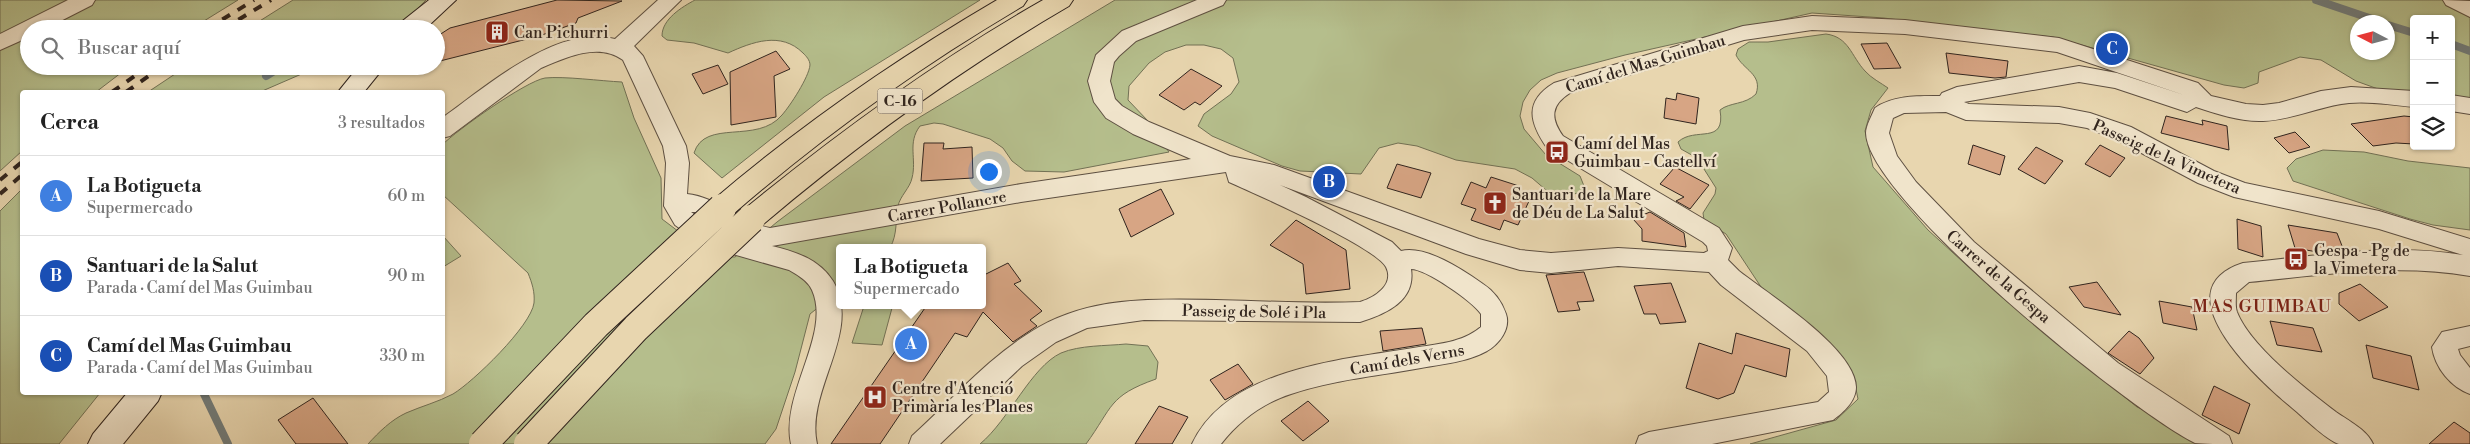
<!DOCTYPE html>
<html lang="es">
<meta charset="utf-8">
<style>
:root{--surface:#fff;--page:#f6f6f6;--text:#222;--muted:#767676;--line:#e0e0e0;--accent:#2563eb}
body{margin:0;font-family:"Libre Bodoni",serif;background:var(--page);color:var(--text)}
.controls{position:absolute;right:15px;top:15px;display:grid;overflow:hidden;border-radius:5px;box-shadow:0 1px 4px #0004}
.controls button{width:45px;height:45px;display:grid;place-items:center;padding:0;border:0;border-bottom:1px solid var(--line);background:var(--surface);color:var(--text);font:25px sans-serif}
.compass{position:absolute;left:2350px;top:15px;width:45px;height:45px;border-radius:50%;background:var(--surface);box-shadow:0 1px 4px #0004;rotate:276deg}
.you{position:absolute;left:988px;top:171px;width:18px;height:18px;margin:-12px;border:4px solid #fff;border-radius:50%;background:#1a73e8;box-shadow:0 0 0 8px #1a73e833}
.badge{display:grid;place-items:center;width:32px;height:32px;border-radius:50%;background:var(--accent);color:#fff;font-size:16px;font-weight:700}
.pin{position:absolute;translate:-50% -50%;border:2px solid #fff;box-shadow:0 1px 5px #0006}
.popup{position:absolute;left:836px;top:244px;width:150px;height:65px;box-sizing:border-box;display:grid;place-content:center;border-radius:5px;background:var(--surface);filter:drop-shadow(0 1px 4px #0005);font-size:16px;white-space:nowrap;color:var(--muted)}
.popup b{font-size:19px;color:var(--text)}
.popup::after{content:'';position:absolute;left:50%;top:100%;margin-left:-10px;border:10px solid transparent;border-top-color:var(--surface)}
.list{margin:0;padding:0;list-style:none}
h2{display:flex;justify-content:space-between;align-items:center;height:65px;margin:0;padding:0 20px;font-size:21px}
h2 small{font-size:16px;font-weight:400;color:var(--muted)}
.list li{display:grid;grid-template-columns:32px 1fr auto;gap:15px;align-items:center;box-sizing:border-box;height:80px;padding:0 20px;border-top:1px solid var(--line)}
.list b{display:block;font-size:19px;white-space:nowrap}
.list p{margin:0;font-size:16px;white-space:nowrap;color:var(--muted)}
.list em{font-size:16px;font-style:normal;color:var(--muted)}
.icon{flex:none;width:28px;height:28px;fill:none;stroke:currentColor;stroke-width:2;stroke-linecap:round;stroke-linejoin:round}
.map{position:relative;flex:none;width:2470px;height:444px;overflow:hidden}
.search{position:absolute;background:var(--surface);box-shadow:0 1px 4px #0004;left:20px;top:20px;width:425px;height:55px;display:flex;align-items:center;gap:12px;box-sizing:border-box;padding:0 18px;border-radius:28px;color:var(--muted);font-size:19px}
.panel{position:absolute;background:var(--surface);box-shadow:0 1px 4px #0004;left:20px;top:90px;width:425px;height:305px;border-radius:5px}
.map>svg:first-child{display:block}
.green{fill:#b5be8c;stroke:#727155;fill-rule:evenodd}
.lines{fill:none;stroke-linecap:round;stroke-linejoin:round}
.stream{stroke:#727c7a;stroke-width:8}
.building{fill:#d7a584;stroke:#30241e}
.street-casing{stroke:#5e5042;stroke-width:2}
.secondary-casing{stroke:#30241e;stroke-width:2}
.highway-casing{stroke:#30241e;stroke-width:2}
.street{fill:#f0e4cb;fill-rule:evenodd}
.secondary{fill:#f0e4cb;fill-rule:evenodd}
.highway{fill:#e8d6af;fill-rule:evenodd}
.rail{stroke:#30241e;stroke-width:4;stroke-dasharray:9 9;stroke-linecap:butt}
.highway-bridge-casing{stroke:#30241e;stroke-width:30;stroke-linecap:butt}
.highway-bridge{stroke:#e8d6af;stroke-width:28}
.labels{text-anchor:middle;stroke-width:4.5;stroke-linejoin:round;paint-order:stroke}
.shield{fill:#f0e4cb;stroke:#6a5e52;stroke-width:1}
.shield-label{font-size:15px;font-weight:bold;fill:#30241e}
.poi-label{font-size:16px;fill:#30241e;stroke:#f0e4cb;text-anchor:start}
.street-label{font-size:16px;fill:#30241e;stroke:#f0e4cb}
.neighbourhood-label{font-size:18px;letter-spacing:1px;fill:#7a1f14;stroke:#f0e4cb}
</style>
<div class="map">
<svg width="2470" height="444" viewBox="0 0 2470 444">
<rect width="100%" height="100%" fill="#e8d6af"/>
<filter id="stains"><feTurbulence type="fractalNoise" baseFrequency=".004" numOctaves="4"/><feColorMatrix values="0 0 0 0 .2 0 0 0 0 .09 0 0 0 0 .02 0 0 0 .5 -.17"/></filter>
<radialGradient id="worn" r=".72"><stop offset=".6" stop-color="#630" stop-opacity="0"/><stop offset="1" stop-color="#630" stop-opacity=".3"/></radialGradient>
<!-- green -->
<path class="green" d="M0,0H238L191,29H29V66H130L96,92H22V151L0,171Z
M293,0H426L398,29H247Z
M695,0H980L824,97L722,178L694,153C705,118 757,145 782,115C790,106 809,77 810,65C810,60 806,56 803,53C781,31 752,42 728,53L694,43L667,40L662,36C662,19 682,7 695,0Z
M1115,0H2470V98L2451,96V19H2414V93L2378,89L2356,81L2321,60L2300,57L2259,72L2258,83L2244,88L2224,85L2053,37L1959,28L1884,18L1812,13L1625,55L1557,73L1541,80L1530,90L1523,102L1520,116L1524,129L1546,155L1580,176L1586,191L1566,196L1546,190L1532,178L1515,169L1456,160L1417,146L1398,143L1379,148L1361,174L1300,171L1282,166L1212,136L1198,126L1204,114L1231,94L1239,82L1233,58L1221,49L1204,45H1186L1165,52L1149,63L1129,86L1128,100L1148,121L1169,152L1064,172L1025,171L1012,161L1003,148L990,139L943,124L934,123L920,126C907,143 917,159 912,178C910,188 900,196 898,206C895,221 898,233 890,248H840V290L810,314L795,372L776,429L765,444H368C379,432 391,420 406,413C422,406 438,402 453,394C473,382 531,326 534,303C535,292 532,283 528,273L443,195L442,145C457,130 526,81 545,78C564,76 601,81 622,82L634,118L661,178L662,219L711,256L735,257L777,222L905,126ZM2358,22H2388V52H2358Z
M1826,34C1849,37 1851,56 1865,71C1871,78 1881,83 1888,88L1871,110L1865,131L1873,167L1928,230L1998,294L2137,407L2151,413L2206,444H1750L1836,420L1858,399L1854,379L1830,351L1763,290L1726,234L1704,220L1703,213L1715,194L1716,188L1697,158L1681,149L1678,142C1695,126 1726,146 1720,110C1730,102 1745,105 1756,94C1763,74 1743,70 1736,55L1738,49L1749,42H1768Z
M187,66H320L260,92H148Z
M2323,150L2364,152L2408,161L2470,168V230L2433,225L2410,219L2293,181L2287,168L2296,159Z
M22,189V392L100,393L59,444H0V211Z
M443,236L461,256L443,267Z
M864,306L892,308L882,345L852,343Z
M1126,344L1148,346L1158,362L1156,379C1108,396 1113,407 1086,444H980C1009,420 1031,367 1061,353C1080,345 1106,346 1126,344Z"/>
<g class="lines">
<!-- stream -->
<path class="stream" d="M2316,0L2381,22
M2388,25L2414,33
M370,29L377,27
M2451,44L2470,51
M266,76L282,66
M203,392L228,444"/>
</g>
<!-- building -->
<path class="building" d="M557,0L622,1L578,18L576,23L539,36L436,62V37L450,28Z
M1887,43L1901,68L1874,69L1861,44Z
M776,51L790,69L774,76L776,117L731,125L730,72Z
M1946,53L2008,61L2006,77L1995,78L1949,73Z
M718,65L728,84L703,94L692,74Z
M1191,69L1222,86L1200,105L1195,102L1184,110L1159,95Z
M1677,93L1699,98L1696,124L1664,118L1666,98L1676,100Z
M2166,116L2203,125L2202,120L2227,126L2229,150L2161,133Z
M2404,116L2414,117V144L2396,143L2373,146L2351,124Z
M2295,132L2310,147L2289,153L2274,138Z
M924,143H944L943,149L972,147L973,178L921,181Z
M1973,145L2005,156L2000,175L1968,164Z
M2100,145L2125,158L2110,177L2085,164Z
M2036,147L2063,161L2045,184L2018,169Z
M1397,164L1431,173L1421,198L1387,188Z
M1675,167L1709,185L1690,209L1676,201L1684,197L1660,184Z
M1491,177L1519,186L1514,197L1529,201L1518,225L1504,220L1500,230L1471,220L1476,209L1461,204L1471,182L1486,188Z
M1161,189L1174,214L1131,237L1119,209Z
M1650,212L1684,233L1686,247L1642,241V229L1633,219Z
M2237,219L2261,226L2263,257L2238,249Z
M1296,220L1346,250L1350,289L1306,294L1303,264L1270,245Z
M2288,225L2337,233L2344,251L2323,253L2295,248Z
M1008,263L1021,281L1014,284L1042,311L1030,320L1037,326L1013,342L983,312L967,337L955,333L880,444H831L927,305H982V276Z
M1584,272L1594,301L1577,302L1580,310L1558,312L1546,275Z
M2097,282L2121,315L2084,307L2069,287Z
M1671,283L1686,322L1660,324L1656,314H1644L1634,286Z
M2360,284L2388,307L2359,321L2339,304V293Z
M2159,301L2192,307L2197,330L2163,323Z
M2270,321L2313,328L2322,352L2277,345Z
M1422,328L1426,344L1383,351L1380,331Z
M2129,331L2139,338L2154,358L2140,374L2108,353Z
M1736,333L1790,349L1786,377L1745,365L1734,393L1718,399L1686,388L1699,343L1732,354Z
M2366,345L2411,356L2419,390L2373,378Z
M1238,364L1253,384L1225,400L1210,380Z
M2214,386L2250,404L2239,434L2202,415Z
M313,398L348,444H296L278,420Z
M1308,401L1329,421L1303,441L1281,421Z
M1159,406L1188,417L1172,444H1135Z
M2454,422L2470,433V444H2429Z"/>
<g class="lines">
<!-- street casing -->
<g class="street-casing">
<path id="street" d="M68,0H95L92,5L45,29H29V37L0,50V34Z
M658,0H681L634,46L643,56L686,146L689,163L687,194C718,197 739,222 770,228L1021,184L1191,159L1133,134L1106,118L1094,102L1088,81L1096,55L1122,31L1197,0H1226L1223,5L1136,41L1119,56L1114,62L1110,81L1115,99L1122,106L1149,122L1230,156L1274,165L1479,239L1520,250L1551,253L1618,248L1704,253L1708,251L1707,246L1703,242L1547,148C1529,122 1524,101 1554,83L1743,26L1812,16L1905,20L2059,38L2198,83L2211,96L2246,104L2263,105L2279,103L2321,91L2351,87L2414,91V107C2393,105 2370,101 2349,103C2320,106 2292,120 2263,121C2241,122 2217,114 2196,107L2187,112L2115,88L2079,82L1964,102L1969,104L2059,107L2090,113L2131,127L2214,171L2245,183L2379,211L2470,239V276C2396,263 2323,275 2249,282L2236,293C2236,299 2235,306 2237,312C2251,347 2306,389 2336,412C2349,421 2367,430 2373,444C2363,444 2349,444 2339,444C2328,441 2306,420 2297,412C2264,385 2157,291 2243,263C2316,256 2390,243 2463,255L2379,229L2234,197L2198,183L2115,139L2087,128L2059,123L1966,120L1946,112L1904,113L1893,118L1889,133L1897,156L1916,182L1974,242L2118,363L2229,436L2232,444C2222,444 2204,444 2195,443C2133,413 1867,199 1866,133C1866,126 1872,115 1875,108C1893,95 1919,96 1940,96L1942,93L1957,87L2079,66L2117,73L2184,95L2057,52L1905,34L1812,30L1744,40L1570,93C1551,105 1550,118 1563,136L1719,228L1732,248L1728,260L1739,271C1768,294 1855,348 1856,387C1856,401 1844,412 1833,420L1712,444H1636L1639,436L1649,432L1818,402L1829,392L1827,376L1807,351L1721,285L1709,272L1618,266L1551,273L1520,270L1466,254L1280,185L1306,197L1392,242L1401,251C1426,245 1463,270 1483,284C1494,291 1502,302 1506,314C1511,329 1499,344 1487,351C1467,362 1443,364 1421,368C1378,376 1332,380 1291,394C1263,403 1239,421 1221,444H1192C1228,368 1341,360 1413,348C1437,344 1462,343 1481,327V314C1472,301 1426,269 1411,269C1416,301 1386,314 1360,322L1144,320L1087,328L1056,342L1022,366L940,444H909L912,436C953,399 990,355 1039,327C1094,296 1155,299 1216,300C1264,301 1312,304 1360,302C1374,298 1395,285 1386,267C1375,247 1256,194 1229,182L1226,172L1021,202L772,246C796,252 819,259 833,281C863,332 805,390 817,444H791C780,394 832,334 812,290C808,281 798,275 789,270L715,249L693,238L675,225L664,206L666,163L663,146L623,60C599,42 566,57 541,68L450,136L442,138V118C486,87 558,23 615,39ZM691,212H695L739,238L710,225Z
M2443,0L2470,1V17L2446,5Z
M2451,95L2470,98V114L2451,111Z
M2470,326V346L2458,349L2460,355L2470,368V394C2451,387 2435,368 2432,347L2442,332Z"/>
</g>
<!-- secondary casing -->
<g class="secondary-casing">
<path id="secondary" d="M429,0H456L425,29H397L400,23Z
M359,66H385L364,92H338Z
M128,392H162L158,401L123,444H88L93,434Z"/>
</g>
<!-- highway casing -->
<g class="highway-casing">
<path id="highway" d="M997,0H1027L1023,6C919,67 823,136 732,215L722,218L712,215L708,208L712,201C801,125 896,59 997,0Z
M1043,0H1073L1069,6C959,70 858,144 761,226L751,229L741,226L737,219L741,212C837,133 936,61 1043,0Z"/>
</g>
<!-- street -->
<use href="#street" class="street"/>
<!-- secondary -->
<use href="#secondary" class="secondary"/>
<!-- highway -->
<use href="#highway" class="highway"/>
<!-- rail -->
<path class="rail" d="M207,29L254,0
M223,29L271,0
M112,92L149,66
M126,92L163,66
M0,180L22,162
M0,194L22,175"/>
<!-- highway-bridge casing -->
<g class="highway-bridge-casing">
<path id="highway-bridge" d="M483,444L596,325L722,208
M528,444L636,328L751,219"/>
</g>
<!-- highway-bridge -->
<use href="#highway-bridge" class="highway-bridge"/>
</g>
<!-- icons -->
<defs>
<g id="building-square" transform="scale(1.25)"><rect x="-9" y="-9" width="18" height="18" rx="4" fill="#8f2418" stroke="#f0e4cb"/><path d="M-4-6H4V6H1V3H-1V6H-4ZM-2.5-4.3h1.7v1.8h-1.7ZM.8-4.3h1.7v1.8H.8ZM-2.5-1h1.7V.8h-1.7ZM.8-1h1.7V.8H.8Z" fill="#fff"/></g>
<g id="bus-square" transform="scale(1.25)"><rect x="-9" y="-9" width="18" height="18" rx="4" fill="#8f2418" stroke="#f0e4cb"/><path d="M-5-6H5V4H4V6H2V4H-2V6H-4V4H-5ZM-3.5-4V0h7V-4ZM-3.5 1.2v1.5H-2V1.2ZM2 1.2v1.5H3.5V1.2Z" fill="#fff"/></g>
<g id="church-square" transform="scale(1.25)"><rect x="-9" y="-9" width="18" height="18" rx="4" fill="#8f2418" stroke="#f0e4cb"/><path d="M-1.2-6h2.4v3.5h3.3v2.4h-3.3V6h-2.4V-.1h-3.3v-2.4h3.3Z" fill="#fff"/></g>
<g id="hospital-square" transform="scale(1.25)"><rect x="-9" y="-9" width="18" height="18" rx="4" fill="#8f2418" stroke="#f0e4cb"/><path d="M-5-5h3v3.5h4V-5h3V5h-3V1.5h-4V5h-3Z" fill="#fff"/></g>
</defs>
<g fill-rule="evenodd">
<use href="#building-square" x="497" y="32"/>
<use href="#bus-square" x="1557" y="152"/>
<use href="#church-square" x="1495" y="203"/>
<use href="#bus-square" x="2296" y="259"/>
<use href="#hospital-square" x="875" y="397"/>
</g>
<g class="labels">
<!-- shield labels -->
<rect class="shield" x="877.5" y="88.5" width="45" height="25" rx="4"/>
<g class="shield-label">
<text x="900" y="106">C-16</text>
</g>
<!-- poi labels -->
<g class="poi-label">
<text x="514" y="38">Can Pichurri</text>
<text x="1574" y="149">Camí del Mas<tspan x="1574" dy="18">Guimbau - Castellví</tspan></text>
<text x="1512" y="200">Santuari de la Mare<tspan x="1512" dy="18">de Déu de La Salut</tspan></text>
<text x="2314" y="256">Gespa - Pg de<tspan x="2314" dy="18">la Vimetera</tspan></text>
<text x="892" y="394">Centre d'Atenció<tspan x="892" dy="18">Primària les Planes</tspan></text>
</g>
<!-- street labels -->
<g class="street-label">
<text transform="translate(1645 63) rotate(-17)" y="6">Camí del Mas Guimbau</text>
<text transform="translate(2167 156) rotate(24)" y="6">Passeig de la Vimetera</text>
<text transform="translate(947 206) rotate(-10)" y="6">Carrer Pollancre</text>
<text transform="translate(1999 276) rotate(41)" y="6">Carrer de la Gespa</text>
<text transform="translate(1254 311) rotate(1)" y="6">Passeig de Solé i Pla</text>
<text transform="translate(1407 359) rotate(-10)" y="6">Camí dels Verns</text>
</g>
<!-- neighbourhood labels -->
<g class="neighbourhood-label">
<text x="2262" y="312">MAS GUIMBAU</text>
</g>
</g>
<rect width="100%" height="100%" filter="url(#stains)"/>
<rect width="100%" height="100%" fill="url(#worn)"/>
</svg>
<div class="controls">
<button>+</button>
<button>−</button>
<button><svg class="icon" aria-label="layers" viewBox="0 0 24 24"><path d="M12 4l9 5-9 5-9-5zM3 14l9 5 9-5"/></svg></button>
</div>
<svg class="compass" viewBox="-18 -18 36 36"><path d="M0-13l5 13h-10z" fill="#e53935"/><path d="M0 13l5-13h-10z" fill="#767676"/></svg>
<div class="you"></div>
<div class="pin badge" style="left:911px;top:344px;background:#3f7fe0">A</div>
<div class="popup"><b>La Botigueta</b>Supermercado</div>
<div class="pin badge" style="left:1329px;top:182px;background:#1a4fb4">B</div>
<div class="pin badge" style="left:2112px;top:49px;background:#1a4fb4">C</div>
<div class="search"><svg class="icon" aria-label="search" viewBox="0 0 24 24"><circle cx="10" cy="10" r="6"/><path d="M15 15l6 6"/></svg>Buscar aquí</div>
<section class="panel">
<h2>Cerca<small>3 resultados</small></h2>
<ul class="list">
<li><span class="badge" style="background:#3f7fe0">A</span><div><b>La Botigueta</b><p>Supermercado</p></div><em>60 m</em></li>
<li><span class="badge" style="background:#1a4fb4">B</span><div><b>Santuari de la Salut</b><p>Parada · Camí del Mas Guimbau</p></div><em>90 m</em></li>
<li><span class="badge" style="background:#1a4fb4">C</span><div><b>Camí del Mas Guimbau</b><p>Parada · Camí del Mas Guimbau</p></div><em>330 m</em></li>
</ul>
</section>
</div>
